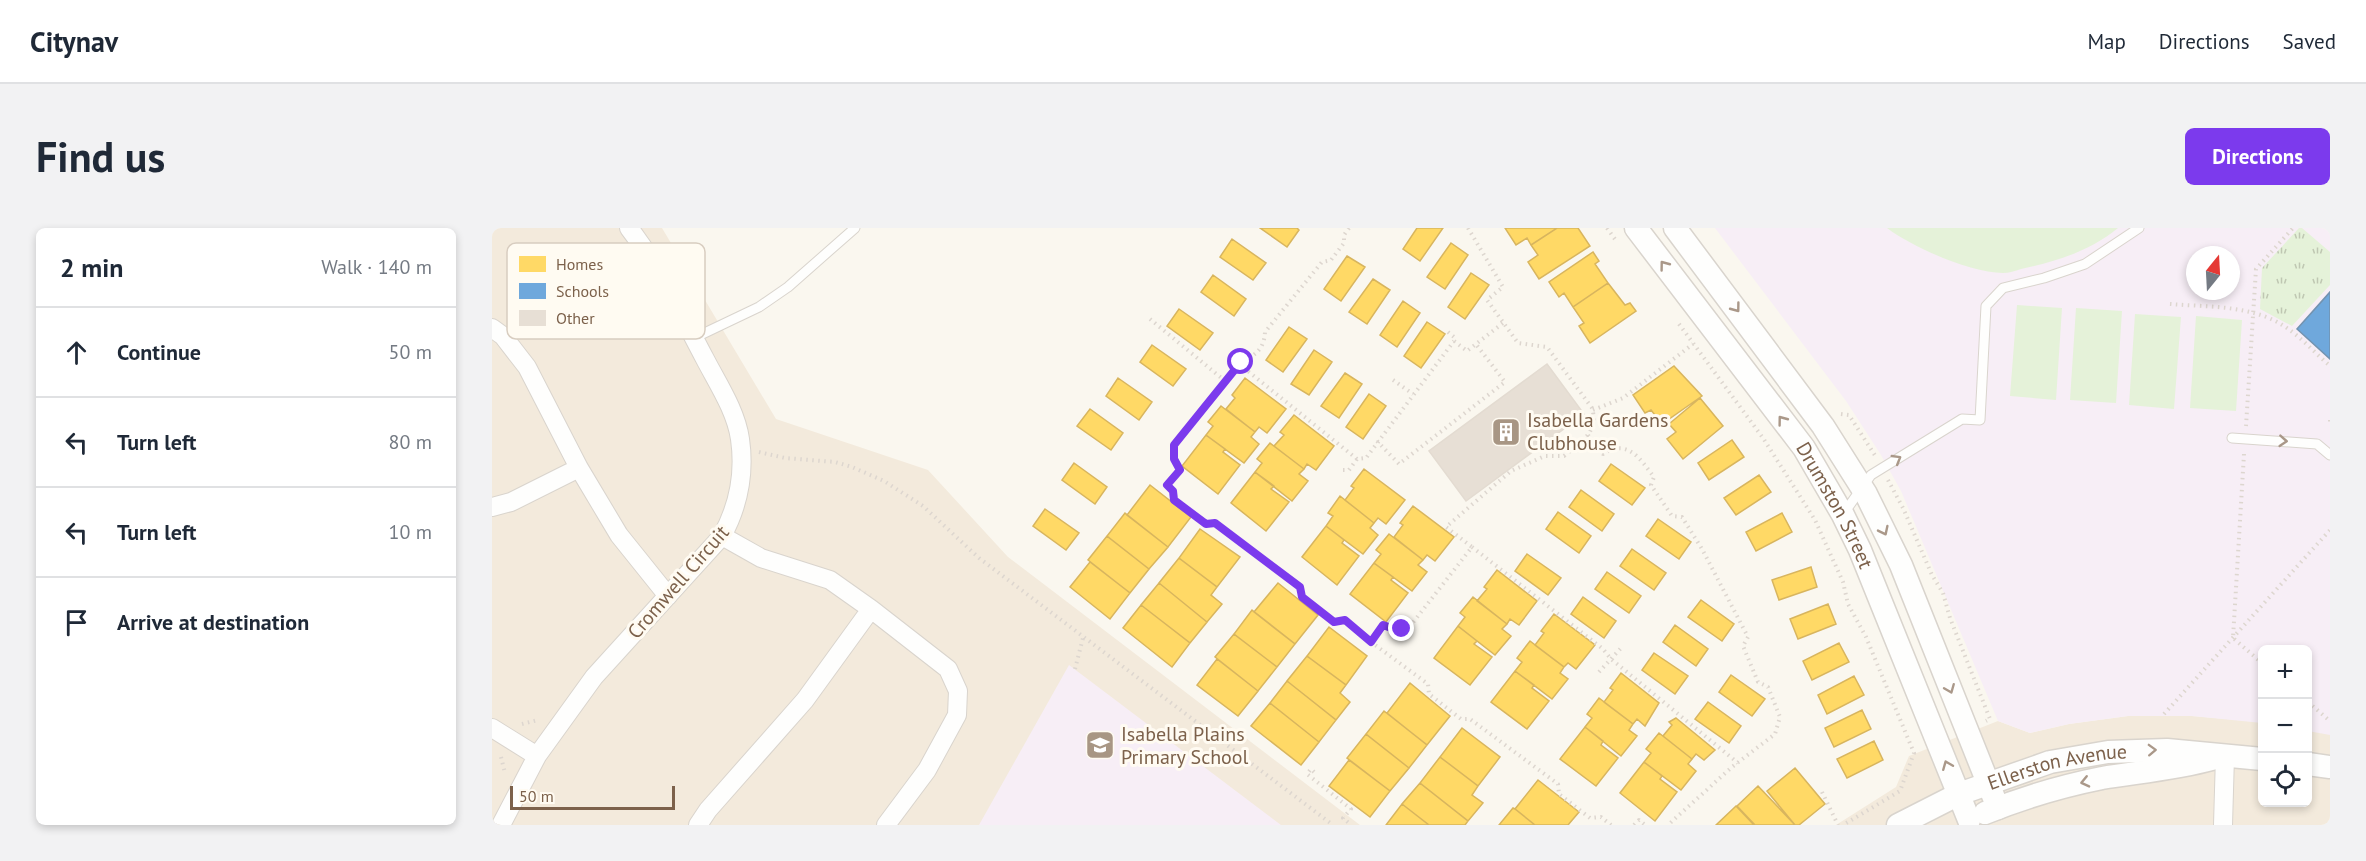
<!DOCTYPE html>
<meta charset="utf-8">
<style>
:root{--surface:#fff;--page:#f2f2f3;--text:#1f2937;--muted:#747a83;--line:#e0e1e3;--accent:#7c3aed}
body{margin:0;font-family:"PT Sans",sans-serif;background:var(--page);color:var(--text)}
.controls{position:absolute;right:18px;bottom:18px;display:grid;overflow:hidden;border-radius:9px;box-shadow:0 3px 9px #0003}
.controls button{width:54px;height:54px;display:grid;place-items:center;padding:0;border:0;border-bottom:2px solid var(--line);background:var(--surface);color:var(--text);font:30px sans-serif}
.compass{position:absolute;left:1694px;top:18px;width:54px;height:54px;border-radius:50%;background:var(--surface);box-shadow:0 3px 9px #0003;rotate:18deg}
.scale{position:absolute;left:18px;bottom:15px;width:165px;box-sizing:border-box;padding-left:6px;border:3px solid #7c614b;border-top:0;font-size:16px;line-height:21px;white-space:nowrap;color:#7c614b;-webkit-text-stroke:4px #fffbf2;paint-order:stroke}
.stop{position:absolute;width:18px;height:18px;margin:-14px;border:4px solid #7c3aed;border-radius:50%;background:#fff}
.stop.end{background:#7c3aed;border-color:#fff;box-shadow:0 2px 6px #0008}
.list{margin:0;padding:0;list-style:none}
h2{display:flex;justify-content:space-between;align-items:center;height:78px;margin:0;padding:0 24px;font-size:26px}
h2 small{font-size:20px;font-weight:400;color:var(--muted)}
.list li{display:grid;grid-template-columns:39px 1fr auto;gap:18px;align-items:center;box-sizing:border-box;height:90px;padding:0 24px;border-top:2px solid var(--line)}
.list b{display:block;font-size:22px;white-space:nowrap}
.list em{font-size:20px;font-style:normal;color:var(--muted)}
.icon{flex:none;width:33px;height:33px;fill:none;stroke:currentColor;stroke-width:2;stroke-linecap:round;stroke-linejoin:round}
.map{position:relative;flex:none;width:1838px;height:597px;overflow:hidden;border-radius:9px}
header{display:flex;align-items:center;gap:36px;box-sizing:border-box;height:84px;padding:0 30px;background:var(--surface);border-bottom:2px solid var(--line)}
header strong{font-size:28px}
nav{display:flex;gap:33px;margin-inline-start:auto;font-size:21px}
.intro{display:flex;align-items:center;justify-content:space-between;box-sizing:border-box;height:144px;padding:0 36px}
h1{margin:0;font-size:42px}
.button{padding:15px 27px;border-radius:9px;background:var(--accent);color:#fff;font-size:21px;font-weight:700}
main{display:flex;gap:36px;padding:0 36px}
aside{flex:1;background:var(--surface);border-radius:9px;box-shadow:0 3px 9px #0003}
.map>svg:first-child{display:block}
.residential{fill:#f3eadc}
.education{fill:#f7eef6;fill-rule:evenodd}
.grass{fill:url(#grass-tufts)}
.pitch{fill:#e5f2d9}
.homes{fill:#ffd966;stroke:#d8b55e;stroke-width:1.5}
.schools{fill:#6fa8dc;stroke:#7393b0;stroke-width:1.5}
.building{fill:#e7dfd5;stroke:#e3dbd1;stroke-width:1.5}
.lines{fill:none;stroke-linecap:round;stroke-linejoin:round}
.service-casing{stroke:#d9d4cd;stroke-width:11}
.minor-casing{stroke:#d9d4cd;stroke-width:20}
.tertiary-casing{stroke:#d9d4cd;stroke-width:25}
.path{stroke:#ddd6cf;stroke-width:4;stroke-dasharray:1.5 4.5;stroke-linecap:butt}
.service{stroke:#fefefd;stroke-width:9}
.minor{stroke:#fefefd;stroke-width:18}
.tertiary{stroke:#fefefd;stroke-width:22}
.oneway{stroke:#aa9889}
.route{stroke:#7c3aed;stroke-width:8}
.labels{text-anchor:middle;stroke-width:6;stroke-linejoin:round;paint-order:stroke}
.poi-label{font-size:20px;fill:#7c614b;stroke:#fffbf2;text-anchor:start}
.street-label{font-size:20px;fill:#7c614b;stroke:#fffbf2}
.key{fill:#fffbf2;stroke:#d8cdc0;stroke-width:1.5}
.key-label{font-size:16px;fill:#7c614b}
</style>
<header>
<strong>Citynav</strong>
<nav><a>Map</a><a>Directions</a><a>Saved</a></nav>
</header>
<div class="intro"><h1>Find us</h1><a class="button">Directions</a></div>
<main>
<aside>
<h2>2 min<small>Walk · 140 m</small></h2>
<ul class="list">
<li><svg class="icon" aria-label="ahead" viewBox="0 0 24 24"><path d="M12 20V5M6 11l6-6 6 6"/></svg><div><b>Continue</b></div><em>50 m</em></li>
<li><svg class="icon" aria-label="left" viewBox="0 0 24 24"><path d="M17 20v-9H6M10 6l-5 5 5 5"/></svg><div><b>Turn left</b></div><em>80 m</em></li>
<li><svg class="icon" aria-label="left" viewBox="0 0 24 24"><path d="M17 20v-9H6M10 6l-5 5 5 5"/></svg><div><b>Turn left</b></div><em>10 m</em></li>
<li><svg class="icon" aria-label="arrive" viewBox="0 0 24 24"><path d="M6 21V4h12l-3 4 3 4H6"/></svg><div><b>Arrive at destination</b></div></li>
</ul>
</aside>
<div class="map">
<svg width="1838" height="597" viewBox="0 0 1838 597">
<defs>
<pattern id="grass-tufts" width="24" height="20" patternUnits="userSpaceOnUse" patternTransform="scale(1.5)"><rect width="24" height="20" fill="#e5f2d9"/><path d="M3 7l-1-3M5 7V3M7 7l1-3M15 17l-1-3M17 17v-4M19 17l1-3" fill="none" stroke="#bfc7b2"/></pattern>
</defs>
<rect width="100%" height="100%" fill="#faf7ef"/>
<!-- residential -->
<path class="residential" d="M0,0H170L284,191L436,242L516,329L868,597H0Z
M1636,488H1700L1770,494V574H1816V501L1838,504V597H1344L1404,559L1417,528L1506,493L1538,505L1577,496Z"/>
<!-- education -->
<path class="education" d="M1223,0H1838V507L1816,503V422H1770V495L1700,488H1636L1577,496L1538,505L1506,493L1409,263L1389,227L1354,173ZM1703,27H1739V63H1703Z
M577,437L789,597H487Z"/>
<!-- grass -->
<path class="grass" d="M1807,0H1810L1838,24V57L1800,98L1768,81L1770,40Z"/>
<!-- pitch -->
<path class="pitch" d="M1395,0H1626C1598,23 1563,34 1529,41C1523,43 1517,45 1511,45C1479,45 1420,19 1395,0Z
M1525,77L1570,80L1564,172L1518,168Z
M1584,80L1630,83L1624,175L1578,172Z
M1643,86L1689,89L1682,181L1637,177Z
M1704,88L1750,92L1744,183L1698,180Z"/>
<!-- homes -->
<path class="homes" d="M768,0H805L807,2L795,19Z
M925,0H951L928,33L911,21Z
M1013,0H1065L1039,17L1035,10L1024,17Z
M1065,0H1086L1098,18L1047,51L1036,34L1046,27L1039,17Z
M740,11L774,35L761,52L728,29Z
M959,15L976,27L953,61L935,49Z
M1101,24L1107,33L1103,36L1116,55L1081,79L1072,65L1067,69L1057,54Z
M855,28L873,39L849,73L832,61Z
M979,45L997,57L973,91L956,79Z
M721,47L754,71L742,88L709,64Z
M881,51L898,62L875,96L857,84Z
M1116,55L1133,77L1138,75L1144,83L1098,115L1087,98L1092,95L1081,79Z
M911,73L928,85L905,119L888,107Z
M687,81L721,105L708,122L675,98Z
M935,94L953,106L929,140L912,128Z
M797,99L815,111L791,144L774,132Z
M660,117L694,141L681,158L648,134Z
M822,122L840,134L817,167L799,156Z
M1182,138L1210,168L1170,196L1159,182L1153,185L1141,167Z
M853,145L870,156L847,190L829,178Z
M626,150L660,174L647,192L614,168Z
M753,150L794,181L775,205L767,199L763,204L734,181L743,170L740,167Z
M877,166L894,178L871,211L854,199Z
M1208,170L1231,198L1191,231L1175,211L1184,204L1177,196Z
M729,178L763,204L759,209L767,216L752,235L714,207L721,198L716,194Z
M598,181L631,205L619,222L585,198Z
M802,187L842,218L824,242L815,236L812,241L782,218L792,207L788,204Z
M714,207L733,221L731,224L748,237L726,266L690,238Z
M1240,212L1252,229L1217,252L1206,235Z
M778,215L812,241L807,246L816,253L800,273L763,244L770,235L765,231Z
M582,235L615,259L603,276L570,252Z
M1119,236L1153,260L1140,277L1107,253Z
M872,241L913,272L894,296L886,290L882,295L853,272L862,260L859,258Z
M763,244L782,258L779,261L797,274L774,303L739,275Z
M1267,247L1279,264L1244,287L1232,270Z
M658,257L699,289L676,319L635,287Z
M1089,262L1122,286L1110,303L1077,279Z
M848,268L882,295L878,300L886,307L871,326L834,298L841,288L836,285Z
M921,278L962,309L943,333L935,327L931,332L902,309L911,297L908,295Z
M553,281L587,305L574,322L541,298Z
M1066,284L1099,308L1087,325L1054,301Z
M633,285L676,319L657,341L615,308Z
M1290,285L1300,304L1264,323L1254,304Z
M1166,291L1199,314L1187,331L1154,308Z
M834,298L852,312L850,315L867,328L845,357L810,329Z
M708,301L748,329L725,359L687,330Z
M897,306L931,332L926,337L935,344L920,363L882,335L889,326L884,322Z
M615,308L657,341L638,365L596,332Z
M1140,321L1174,345L1162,362L1128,338Z
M1035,326L1069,350L1056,367L1023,343Z
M687,330L725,359L719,367L730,376L715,394L667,355Z
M598,334L638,365L618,391L578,359Z
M882,335L901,349L899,352L916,365L894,394L858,366Z
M1319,339L1325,359L1287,372L1280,352Z
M1005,342L1045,373L1027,397L1018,391L1015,396L985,373L995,361L992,359Z
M1115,344L1149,368L1137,385L1103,361Z
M667,355L715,394L698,415L649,377Z
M786,355L826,387L803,416L762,384Z
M981,369L1015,396L1010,401L1019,408L1003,427L966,398L973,389L968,385Z
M1091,369L1124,393L1112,410L1079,386Z
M1209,372L1242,396L1230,413L1196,389Z
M1336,376L1344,396L1306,411L1298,391Z
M649,377L698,415L680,439L631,400Z
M760,382L803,416L785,439L742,406Z
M1062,386L1103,417L1084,441L1076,435L1072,439L1043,417L1052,405L1049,403Z
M1183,397L1216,421L1204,438L1171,414Z
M966,398L985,413L982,416L1000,429L978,457L942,430Z
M837,399L875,428L854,457L815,428Z
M742,406L785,439L766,463L723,429Z
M1038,413L1072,439L1068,445L1076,451L1060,471L1023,443L1030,434L1025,430Z
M1347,415L1357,434L1320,452L1311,433Z
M1162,425L1196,448L1183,466L1150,442Z
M815,428L854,457L848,465L858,474L844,492L795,453Z
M725,431L766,463L746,488L705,457Z
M1023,443L1042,457L1040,460L1057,473L1035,501L999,474Z
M1129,445L1167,475L1153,498L1145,491L1141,496L1112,474L1121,462L1118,460Z
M1239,447L1273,471L1260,488L1227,464Z
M1362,448L1372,467L1335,486L1326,467Z
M795,453L844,492L827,514L778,475Z
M918,455L958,488L935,517L895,485Z
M1107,470L1141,496L1137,502L1145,508L1129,528L1093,499L1100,490L1095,486Z
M1216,474L1249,498L1237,515L1203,491Z
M778,475L827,514L809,537L759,498Z
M1370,482L1379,501L1342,519L1333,500Z
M892,483L935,517L917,540L874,506Z
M1184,490L1223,522L1212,532L1204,526L1200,531L1171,508L1180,497L1177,494Z
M1093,499L1111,513L1109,517L1126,530L1104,558L1068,531Z
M970,500L1008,529L986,558L948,529Z
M1167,505L1200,531L1196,536L1204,543L1189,562L1152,534L1159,525L1154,521Z
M874,506L917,540L898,563L855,530Z
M1382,513L1391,532L1355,550L1345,531Z
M948,529L986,558L980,567L991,575L976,593L928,555Z
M857,532L898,563L878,589L837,558Z
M1152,534L1170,548L1168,551L1185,564L1163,593L1128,565Z
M1303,540L1333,576L1307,597H1303L1275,563Z
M1046,552L1087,584L1076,597H1043L1023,581Z
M928,555L976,593L973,597H937L910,576Z
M1266,558L1303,597H1263L1245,578Z
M910,576L937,597H894Z
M1244,578L1262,597H1224Z
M1021,580L1023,581L1043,597H1007Z"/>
<!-- schools -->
<path class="schools" d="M1838,64V131L1805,101Z"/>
<!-- building -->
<path class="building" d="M1055,136L1092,186L974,273L937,223Z"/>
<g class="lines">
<!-- service casing -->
<g class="service-casing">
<path id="service" d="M202,110L267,79L296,59L363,0
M1740,210L1825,216L1838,227
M1352,285L1379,247L1470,191L1488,192L1494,78L1511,60L1552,50L1593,36L1647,0"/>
</g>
<!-- minor casing -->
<g class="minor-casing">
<path id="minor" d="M0,100L11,108L35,139L87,240L127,307L176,368
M0,279L19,274L87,240
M230,308L269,330L338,352L379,381L456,441L466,463L465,487L435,542L394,597
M0,500L45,528
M9,597L45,528L102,449L230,308C247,277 253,246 248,211C244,183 226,156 213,131C189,86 168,40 137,0
M206,597L216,582L313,472L379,381
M1731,597L1733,528"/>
</g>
<!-- tertiary casing -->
<g class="tertiary-casing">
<g id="tertiary">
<path id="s1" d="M1144,0L1312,220L1351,287L1368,322L1477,592"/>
<path d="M1183,0L1331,198L1374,266L1409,337L1506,580"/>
<path d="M1816,536L1838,539"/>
<path d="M1493,585C1530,570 1570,558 1610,550C1647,544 1684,541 1720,531"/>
<path id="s2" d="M1406,597L1467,566L1558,534L1616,524L1675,522L1770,531"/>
</g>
</g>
<!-- path -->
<path class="path" d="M857,0L852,7V15L839,32L830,34L773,104C772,122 763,127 749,134L682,217V231L688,241L675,257L681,263L682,272L714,296L723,295L808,359L810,369L842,394L853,392L879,414L936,456L937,466L969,491H978L1066,556L1067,566L1098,590L1109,589L1119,597
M1115,0L1125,14
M1678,76C1715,79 1760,77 1792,98C1809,109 1823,125 1838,138
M658,91L733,153
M1187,96L1271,210L1323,292L1351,354L1356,376L1374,409L1422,525L1408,563L1351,597
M956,104L962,109V113L975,123L1011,95
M747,136L865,231L874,230L962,113
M901,152L921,166
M1101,182L1131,170L1201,116
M1349,186L1357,187L1384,229
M1838,192V194
M1754,198L1764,41L1801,0
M1096,207L1103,220L1111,226C1136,210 1148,231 1162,249L1159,257L1180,288L1190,289L1210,321L1256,409L1251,418L1266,454L1276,459L1288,489L1283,506L1240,539L1176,597
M885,213L907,236L1013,154L983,115
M267,224L293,230L343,234L360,239L392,253L431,278L487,330L841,597
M1752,226L1741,410L1770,435
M851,242H857L865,231
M1396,252L1411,280L1440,347L1451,365L1458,390L1498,491L1494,493
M980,319L1111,421L1119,431L1246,535
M879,414L891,397C901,403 909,402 919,397L980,319L954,299L1019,243L1053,228H1072C1089,214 1107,204 1100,180L1055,119L1026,115L995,72L1011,59L976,0
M583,441L591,410
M1107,444L1129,420
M1816,474L1838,493
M1672,486L1838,302
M30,496L46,492
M9,529L13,545
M822,544L819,541L815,546L859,581L851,590L859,597
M1330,564L1346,597
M1142,597L1147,592L1153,597"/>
<!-- service -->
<use href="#service" class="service"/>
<!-- minor -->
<use href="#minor" class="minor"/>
<!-- tertiary -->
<use href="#tertiary" class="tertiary"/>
</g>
<!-- one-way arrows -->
<defs><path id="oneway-chevron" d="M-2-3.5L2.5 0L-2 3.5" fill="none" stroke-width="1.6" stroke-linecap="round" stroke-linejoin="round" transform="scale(1.5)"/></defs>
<g class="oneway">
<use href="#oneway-chevron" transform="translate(1172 37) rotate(-127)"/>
<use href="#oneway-chevron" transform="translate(1244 80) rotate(53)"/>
<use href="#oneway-chevron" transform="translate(1290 192) rotate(-127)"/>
<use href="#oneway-chevron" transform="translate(1791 213) rotate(4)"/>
<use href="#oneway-chevron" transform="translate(1405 231) rotate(-31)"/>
<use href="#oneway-chevron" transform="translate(1392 303) rotate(64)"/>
<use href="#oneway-chevron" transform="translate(1458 461) rotate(68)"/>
<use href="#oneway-chevron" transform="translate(1660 522) rotate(-2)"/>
<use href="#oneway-chevron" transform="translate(1455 537) rotate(-112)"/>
<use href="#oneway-chevron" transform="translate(1593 554) rotate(167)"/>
</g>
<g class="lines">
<!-- route -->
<path class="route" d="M749,134L682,217V231L688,242L675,257L681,263L682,272L714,296L723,295L808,359L810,369L842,394L853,392L879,414L891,397L902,401H910"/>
</g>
<!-- icons -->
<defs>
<g id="building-square" transform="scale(1.5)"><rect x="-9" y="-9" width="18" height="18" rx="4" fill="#a89684" stroke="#fffbf2"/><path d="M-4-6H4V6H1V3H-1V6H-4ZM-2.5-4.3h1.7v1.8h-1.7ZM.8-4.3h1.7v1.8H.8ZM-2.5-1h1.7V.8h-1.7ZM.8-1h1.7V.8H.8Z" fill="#fff"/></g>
<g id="school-square" transform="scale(1.5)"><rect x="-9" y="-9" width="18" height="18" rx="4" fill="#a89684" stroke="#fffbf2"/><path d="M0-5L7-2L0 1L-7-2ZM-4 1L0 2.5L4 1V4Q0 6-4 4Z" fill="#fff"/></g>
</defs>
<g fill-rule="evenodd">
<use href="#building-square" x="1014" y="204"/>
<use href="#school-square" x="608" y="517"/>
</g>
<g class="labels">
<!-- poi labels -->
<g class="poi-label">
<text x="1035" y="199">Isabella Gardens<tspan x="1035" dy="23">Clubhouse</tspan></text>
<text x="629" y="513">Isabella Plains<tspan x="629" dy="23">Primary School</tspan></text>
</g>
<!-- street labels -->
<g class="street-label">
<text dy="7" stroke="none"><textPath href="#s1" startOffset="342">Drumston Street</textPath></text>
<text transform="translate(186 354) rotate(-49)" y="7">Cromwell Circuit</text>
<text dy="7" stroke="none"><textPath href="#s2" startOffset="171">Ellerston Avenue</textPath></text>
</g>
</g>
<!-- legend -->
<rect x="15" y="15" width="198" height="96" rx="9" class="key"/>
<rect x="27" y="28" width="27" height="16" fill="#ffd966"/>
<rect x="27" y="55" width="27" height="16" fill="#6fa8dc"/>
<rect x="27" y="82" width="27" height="16" fill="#e7dfd5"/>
<g class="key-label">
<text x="64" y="42">Homes</text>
<text x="64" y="69">Schools</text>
<text x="64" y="96">Other</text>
</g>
</svg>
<div class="controls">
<button>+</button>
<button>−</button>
<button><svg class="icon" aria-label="locate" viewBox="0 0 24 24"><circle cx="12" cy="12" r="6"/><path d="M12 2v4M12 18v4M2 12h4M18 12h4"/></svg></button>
</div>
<svg class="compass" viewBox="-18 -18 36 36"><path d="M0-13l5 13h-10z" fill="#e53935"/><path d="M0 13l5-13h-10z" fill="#747a83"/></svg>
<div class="scale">50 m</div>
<div class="stop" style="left:749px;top:134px"></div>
<div class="stop end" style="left:910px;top:401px"></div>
</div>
</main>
